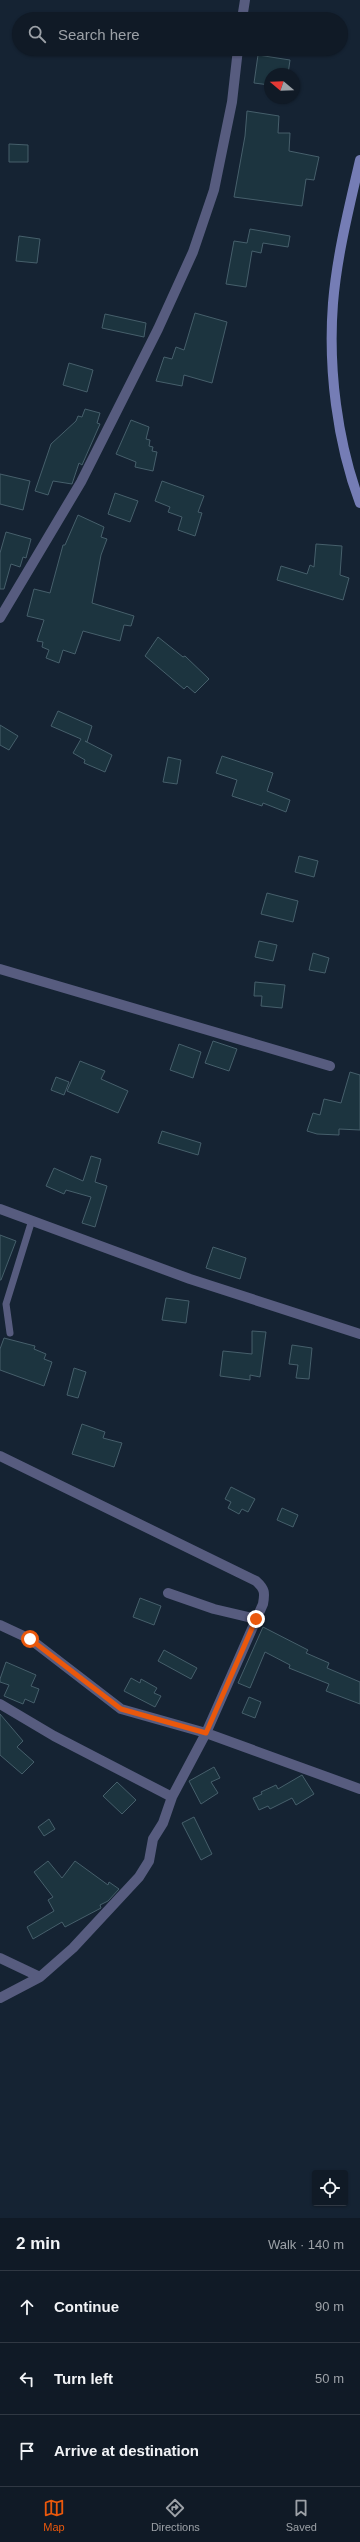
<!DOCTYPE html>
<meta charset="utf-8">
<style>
:root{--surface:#101a26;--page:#19232e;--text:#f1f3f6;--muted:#9ca1a7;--line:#303843;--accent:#ea580c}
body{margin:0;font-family:Arial,sans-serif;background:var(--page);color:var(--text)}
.controls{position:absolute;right:12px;bottom:12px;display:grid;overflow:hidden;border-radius:4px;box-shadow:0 1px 3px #0004}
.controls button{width:36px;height:36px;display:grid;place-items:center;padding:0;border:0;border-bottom:1px solid var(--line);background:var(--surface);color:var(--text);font:20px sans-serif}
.compass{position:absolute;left:264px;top:68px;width:36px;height:36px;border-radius:50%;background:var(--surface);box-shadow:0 1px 3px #0004;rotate:289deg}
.stop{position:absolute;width:12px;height:12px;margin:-9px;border:3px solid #ea580c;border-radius:50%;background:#fff}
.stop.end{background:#ea580c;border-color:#fff;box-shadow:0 1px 4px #0008}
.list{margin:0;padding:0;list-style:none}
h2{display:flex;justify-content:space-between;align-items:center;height:52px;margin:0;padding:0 16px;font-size:17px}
h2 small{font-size:13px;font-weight:400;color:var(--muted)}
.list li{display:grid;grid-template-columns:26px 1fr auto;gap:12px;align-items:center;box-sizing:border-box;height:72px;padding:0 16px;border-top:1px solid var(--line)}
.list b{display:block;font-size:15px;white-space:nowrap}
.list em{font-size:13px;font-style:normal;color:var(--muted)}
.icon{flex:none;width:22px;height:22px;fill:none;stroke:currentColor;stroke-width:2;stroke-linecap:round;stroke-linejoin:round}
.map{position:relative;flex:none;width:360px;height:2218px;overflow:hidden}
.search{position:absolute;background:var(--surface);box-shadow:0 1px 3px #0004;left:12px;right:12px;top:12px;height:44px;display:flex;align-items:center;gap:10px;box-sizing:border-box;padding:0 14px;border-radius:22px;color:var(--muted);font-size:15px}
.sheet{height:268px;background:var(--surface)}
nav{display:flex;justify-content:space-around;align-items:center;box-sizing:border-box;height:56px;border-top:1px solid var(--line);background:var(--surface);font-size:11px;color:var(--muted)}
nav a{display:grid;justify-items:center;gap:2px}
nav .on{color:var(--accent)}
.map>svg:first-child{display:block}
.building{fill:#1c343f;stroke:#465f6b}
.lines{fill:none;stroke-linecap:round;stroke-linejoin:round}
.lane{stroke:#575c7f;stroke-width:7}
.street{stroke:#575c7f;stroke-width:10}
.secondary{stroke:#757db5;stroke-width:10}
.route{stroke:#ea580c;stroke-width:5}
</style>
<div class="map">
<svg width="360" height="2218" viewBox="0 0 360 2218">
<rect width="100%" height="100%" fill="#152333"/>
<!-- building -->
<path class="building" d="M258,55L290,60L288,74H270V85L254,83Z
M247,111L279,116L278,133H290L289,151L319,157L314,180L306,179L302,206L234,197L245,136Z
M9,144L28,145V162H9Z
M250,229L290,236L288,247L263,243L261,253L252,251L246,287L226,284L234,241L247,243Z
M19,236L40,239L37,263L16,261Z
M195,313L227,322L212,383L184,375L182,386L156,381L164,357L172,359L176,347L184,350Z
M105,314L146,323L144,337L102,328Z
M69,363L93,370L87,392L63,385Z
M85,409L100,413L97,423L100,424L82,465L79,463L72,484L53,481L48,495L35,491L51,444L76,421L78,416L82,417Z
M131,420L149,427L146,439L150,440L149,446L153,447L152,451L157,452L153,471L135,467L136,462L116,454Z
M0,474L30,481L23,510L0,504Z
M162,481L204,496L198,512L202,513L195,536L178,530L182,517L168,512L170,507L155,501Z
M115,493L138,501L130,522L108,514Z
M78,515L104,527L101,537L107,539L101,555L92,603L134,616L131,626L124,625L120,641L83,631L75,654L63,650L59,663L46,658L49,650L42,647L43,642L37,641L44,620L27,616L34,589L50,593L63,545H65Z
M6,532L31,539L26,558L23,557L20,567L11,564L4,589H0V553Z
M316,544L342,546L340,575L349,578L343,600L277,580L281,566L307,574L310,565L314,567Z
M158,637L183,657L185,656L209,679L195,693L187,686L184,689L145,656Z
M58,711L92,726L87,742L85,741L112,755L105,772L84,763L85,760L73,753L81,739L51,726Z
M0,725L18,736L9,750L0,745Z
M222,756L273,773L267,791L290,800L286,812L263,803L262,806L232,796L237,780L216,773Z
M168,757L181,760L177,784L163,782Z
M299,856L318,861L314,877L295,872Z
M267,893L298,901L293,922L261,914Z
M259,941L277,945L273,961L255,957Z
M313,953L329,958L325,973L309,970Z
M255,982L285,985L282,1008L261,1006L262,996H254Z
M213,1041L237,1049L229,1071L205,1063Z
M179,1044L201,1052L193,1078L170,1070Z
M80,1061L105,1071L101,1079L128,1091L118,1113L67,1091Z
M350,1072L360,1075V1130L339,1129V1135L317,1134L307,1131L313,1113L320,1115L324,1099L341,1103Z
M56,1077L69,1082L64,1095L51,1090Z
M162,1131L201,1143L198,1155L158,1143Z
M91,1156L101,1159L95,1182L107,1186L95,1227L82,1223L91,1197L66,1190L64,1194L46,1186L54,1168L83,1181Z
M0,1235L16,1241L1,1280H0Z
M213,1247L246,1258L240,1279L206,1268Z
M166,1298L189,1301L186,1323L162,1320Z
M252,1331L266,1332L260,1377L250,1375V1380L220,1376L223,1351L252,1354Z
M4,1338L35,1346L34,1349L46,1354L44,1359L52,1362L44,1386L0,1370V1349Z
M292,1345L312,1348L309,1379L296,1378L298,1365L289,1364Z
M74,1368L86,1372L78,1398L67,1395Z
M82,1424L105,1432L103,1438L122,1443L114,1467L72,1454Z
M231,1487L255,1499L248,1512L242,1509L239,1514L228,1508L231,1502L225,1499Z
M282,1508L298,1515L293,1527L277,1520Z
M140,1598L161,1606L154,1625L133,1617Z
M263,1627L308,1650L306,1653L329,1663L327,1668L360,1682V1704L326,1691L329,1684L289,1668L290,1665L265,1652L250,1688L238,1683Z
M164,1650L197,1668L191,1679L158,1661Z
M6,1662L36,1675L31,1686L39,1689L34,1703L25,1699L23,1704L4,1696L9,1685L0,1682V1679Z
M131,1678L140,1683L141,1679L157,1688L154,1693L161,1696L155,1707L124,1691Z
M249,1697L261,1702L255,1718L242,1713Z
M0,1714L23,1741L17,1747L34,1762L22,1774L0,1755Z
M214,1767L220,1778L211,1782L218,1793L201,1804L189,1781Z
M302,1775L314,1794L296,1805L292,1798L270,1809L268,1806L259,1810L253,1798L262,1794L261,1792L276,1785L278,1789Z
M117,1782L136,1800L122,1814L103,1796Z
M194,1817L212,1854L201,1860L182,1823Z
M49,1819L55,1829L44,1836L38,1827Z
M48,1861L62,1878L75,1861L108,1885L109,1882L119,1889L108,1901L100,1905L101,1908L65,1927L62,1922L33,1939L27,1927L54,1911L48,1900L53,1897L34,1872Z"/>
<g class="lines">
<!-- lane -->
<path class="lane" d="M10,1333L6,1304L32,1220"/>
<!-- street -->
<path class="street" d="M242,19L245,0
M0,618L81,482L158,329L193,252L214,190L232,102L238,49
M0,969L330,1066
M0,1209L190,1279L360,1334
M0,1456L256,1581C265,1589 265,1593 263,1604L206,1733L172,1797L163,1823L153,1839L149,1861L139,1877L73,1948L40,1977L0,1998
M168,1593L214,1609L256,1619
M0,1625L30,1639L121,1709L206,1733L360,1789
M0,1704L54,1736L172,1797
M0,1958L40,1977"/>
<!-- secondary -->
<path class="secondary" d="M360,160C349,208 337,255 333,303C328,368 337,442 360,503"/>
</g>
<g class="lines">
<!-- route -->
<path class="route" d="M30,1639L121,1709L206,1733L256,1619"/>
</g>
</svg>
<div class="controls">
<button><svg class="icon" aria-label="locate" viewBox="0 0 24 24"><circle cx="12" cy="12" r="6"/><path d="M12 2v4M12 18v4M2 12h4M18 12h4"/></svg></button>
</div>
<svg class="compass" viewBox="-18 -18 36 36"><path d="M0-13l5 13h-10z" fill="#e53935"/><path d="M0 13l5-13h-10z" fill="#9ca1a7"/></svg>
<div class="stop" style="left:30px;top:1639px"></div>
<div class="stop end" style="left:256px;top:1619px"></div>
<div class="search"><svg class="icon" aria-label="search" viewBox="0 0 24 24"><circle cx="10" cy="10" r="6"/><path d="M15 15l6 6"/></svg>Search here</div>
</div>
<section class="sheet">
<h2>2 min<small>Walk · 140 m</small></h2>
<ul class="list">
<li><svg class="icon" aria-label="ahead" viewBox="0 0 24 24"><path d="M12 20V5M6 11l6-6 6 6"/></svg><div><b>Continue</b></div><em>90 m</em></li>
<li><svg class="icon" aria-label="left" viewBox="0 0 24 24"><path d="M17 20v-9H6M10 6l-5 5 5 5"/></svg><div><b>Turn left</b></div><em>50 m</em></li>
<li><svg class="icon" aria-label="arrive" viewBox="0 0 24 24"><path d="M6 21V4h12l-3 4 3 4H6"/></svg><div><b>Arrive at destination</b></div></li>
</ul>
</section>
<nav>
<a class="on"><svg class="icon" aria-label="map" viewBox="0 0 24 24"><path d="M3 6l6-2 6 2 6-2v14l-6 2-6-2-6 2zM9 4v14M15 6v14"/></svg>Map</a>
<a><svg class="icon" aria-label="directions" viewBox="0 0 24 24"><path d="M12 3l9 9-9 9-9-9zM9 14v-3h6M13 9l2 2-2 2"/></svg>Directions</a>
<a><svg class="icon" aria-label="saved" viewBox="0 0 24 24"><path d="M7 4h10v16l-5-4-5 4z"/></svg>Saved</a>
</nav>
